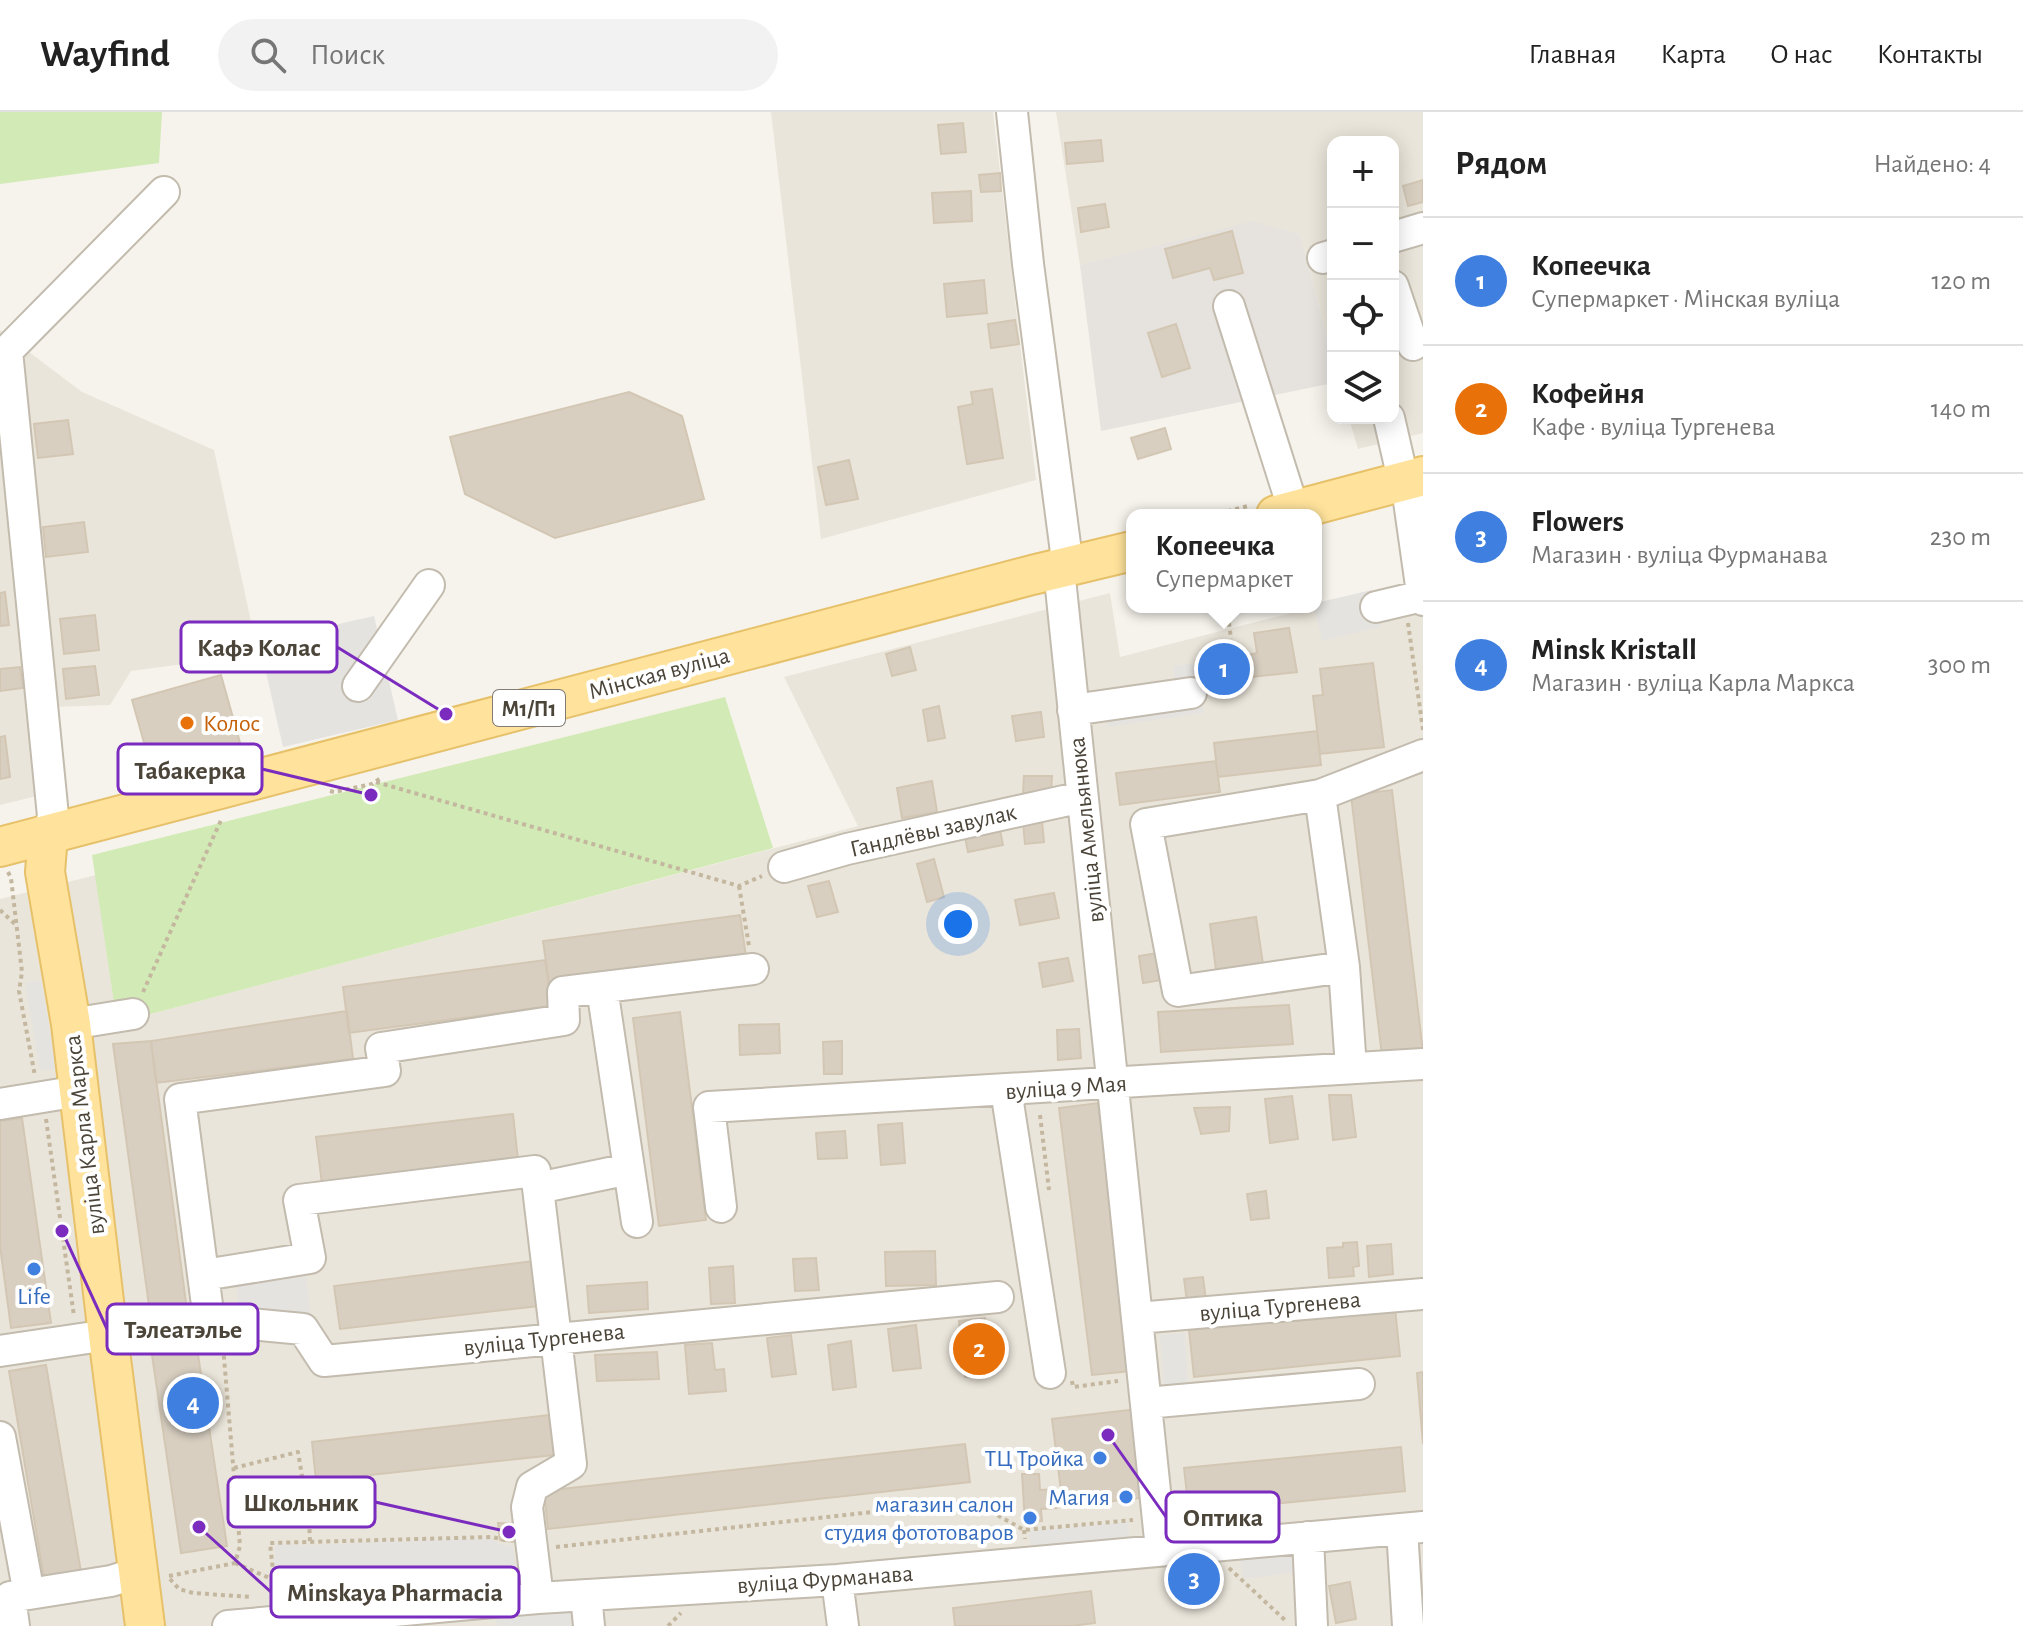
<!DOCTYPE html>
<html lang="ru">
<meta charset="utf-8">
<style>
:root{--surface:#fff;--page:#f2f2f2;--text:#222;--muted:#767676;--line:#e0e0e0;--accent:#b45309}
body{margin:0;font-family:"Alegreya Sans",sans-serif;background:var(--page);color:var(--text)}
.controls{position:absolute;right:24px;top:24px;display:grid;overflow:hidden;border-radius:16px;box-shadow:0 4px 20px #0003}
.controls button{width:72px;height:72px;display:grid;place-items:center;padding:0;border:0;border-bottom:2px solid var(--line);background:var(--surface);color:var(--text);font:40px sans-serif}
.you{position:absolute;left:958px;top:812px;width:28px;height:28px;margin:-20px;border:6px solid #fff;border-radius:50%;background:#1a73e8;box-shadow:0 0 0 12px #1a73e833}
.badge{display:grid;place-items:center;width:52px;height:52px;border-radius:50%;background:var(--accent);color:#fff;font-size:26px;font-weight:700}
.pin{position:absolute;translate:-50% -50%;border:4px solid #fff;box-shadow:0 2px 8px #0006}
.popup{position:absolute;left:1126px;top:397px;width:196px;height:104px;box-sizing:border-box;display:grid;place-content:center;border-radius:16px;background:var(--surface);filter:drop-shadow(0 2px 6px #0005);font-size:26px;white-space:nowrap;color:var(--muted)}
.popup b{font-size:30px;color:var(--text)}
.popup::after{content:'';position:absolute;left:50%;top:100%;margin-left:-16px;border:16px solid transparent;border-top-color:var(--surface)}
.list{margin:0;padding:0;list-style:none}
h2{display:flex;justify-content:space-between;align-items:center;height:104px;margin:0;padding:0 32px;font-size:34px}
h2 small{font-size:26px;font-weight:400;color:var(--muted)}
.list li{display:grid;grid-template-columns:52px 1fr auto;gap:24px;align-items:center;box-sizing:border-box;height:128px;padding:0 32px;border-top:2px solid var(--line)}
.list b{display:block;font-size:30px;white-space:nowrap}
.list p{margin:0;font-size:26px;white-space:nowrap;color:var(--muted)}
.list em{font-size:26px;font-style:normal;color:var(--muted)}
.icon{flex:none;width:44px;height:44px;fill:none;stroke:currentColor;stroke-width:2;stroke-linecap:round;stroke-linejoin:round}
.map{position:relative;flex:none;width:1423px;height:1514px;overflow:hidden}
header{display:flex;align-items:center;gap:48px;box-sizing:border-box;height:112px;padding:0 40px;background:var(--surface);border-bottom:2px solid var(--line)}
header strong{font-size:38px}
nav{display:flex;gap:44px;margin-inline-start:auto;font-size:28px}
.search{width:560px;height:72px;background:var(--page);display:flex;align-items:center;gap:20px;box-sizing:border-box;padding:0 28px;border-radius:44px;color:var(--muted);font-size:30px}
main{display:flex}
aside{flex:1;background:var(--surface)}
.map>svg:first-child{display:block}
.residential{fill:#eae5da}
.industrial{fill:#e6e2dd}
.green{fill:#d2eab5}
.parking{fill:#e5e3e0}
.building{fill:#d8cfc1;stroke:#d3c7b4;stroke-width:2}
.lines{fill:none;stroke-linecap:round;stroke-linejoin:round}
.minor-casing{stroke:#c2bbae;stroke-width:34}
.major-casing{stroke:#e6c16a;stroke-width:42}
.path{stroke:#c4b79f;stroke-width:4;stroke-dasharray:4 4;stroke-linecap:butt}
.minor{stroke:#fff;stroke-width:30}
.major{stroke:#ffe39c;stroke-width:38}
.food-dot{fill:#e8710a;stroke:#fff;stroke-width:3}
.shop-dot{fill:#3f7fe0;stroke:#fff;stroke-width:3}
.labels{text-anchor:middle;stroke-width:8;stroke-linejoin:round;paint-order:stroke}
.shield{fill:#fff;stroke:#817c74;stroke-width:2}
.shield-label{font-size:22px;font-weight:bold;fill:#4b4439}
.street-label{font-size:24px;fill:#4b4439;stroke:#fff}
.food-label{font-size:24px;fill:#c56008;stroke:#fff;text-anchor:start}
.shop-label{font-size:24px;fill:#366cbe;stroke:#fff;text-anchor:end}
.leader{fill:none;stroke:#7b2cbf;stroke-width:3}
.callout-dot{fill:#7b2cbf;stroke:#fff;stroke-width:3}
.callout{fill:#fff;stroke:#7b2cbf;stroke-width:3}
.callout-label{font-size:26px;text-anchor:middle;font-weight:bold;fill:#4b4439}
</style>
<header>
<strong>Wayfind</strong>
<div class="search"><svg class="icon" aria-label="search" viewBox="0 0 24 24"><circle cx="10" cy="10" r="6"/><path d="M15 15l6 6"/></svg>Поиск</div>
<nav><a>Главная</a><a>Карта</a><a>О нас</a><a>Контакты</a></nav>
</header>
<main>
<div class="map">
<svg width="1423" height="1514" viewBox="0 0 1423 1514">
<rect width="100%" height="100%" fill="#f6f3ec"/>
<!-- residential -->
<path class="residential" d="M771,0H993L1036,368L821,427Z
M1056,0H1423V321L1358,337L1349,306H1393V30H1333V248L1300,122L1253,110L1080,153Z
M0,218L82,280L214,338L258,542L131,559L110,593L27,596L37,684L0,693Z
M1423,467V1514H0V787L96,763L117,911L858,714L784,565L1110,481L1120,545Z"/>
<!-- industrial -->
<path class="industrial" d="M1253,109L1300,122L1333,248V271L1101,319L1080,153Z"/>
<!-- green -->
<path class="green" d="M0,0H162L159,51L0,72Z
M725,585L773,736L117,911L92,743Z"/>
<!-- parking -->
<path class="parking" d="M1372,478L1381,515L1322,529L1314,495H1316V491Z
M374,504L398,608L283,635L259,530Z
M1196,551L1204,601L1107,615L1102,580L1175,569L1173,554Z
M41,868L56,956L40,959L25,871Z
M306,1160L311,1208L241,1216L236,1168Z
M1185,1221L1188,1272L1164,1274L1160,1223Z
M1128,1410L1130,1429L1031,1438L1029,1419Z
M455,1427H491L501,1432L513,1434L519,1475L350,1487L341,1486L338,1473L274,1472L275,1432L310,1433Z
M1304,1439L1307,1459L1243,1467L1240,1448Z
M574,1500L575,1514H497L496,1507Z"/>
<!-- building -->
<path class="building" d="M963,11L966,40L941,42L938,13Z
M1101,28L1103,49L1067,52L1065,31Z
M1000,61L1001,79L981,80L979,63Z
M1423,68V90L1408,94L1403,74Z
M971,79L972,109L934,111L932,81Z
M1105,92L1109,115L1081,120L1078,96Z
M1232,119L1243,161L1214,168L1210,156L1173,166L1165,137Z
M984,168L987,201L947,205L944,172Z
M1015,208L1019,232L991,236L988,212Z
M1176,212L1190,256L1162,265L1148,221Z
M992,277L1003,346L967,352L958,295L973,292L971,280Z
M629,280L682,304L704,387L555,426L465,382L450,325Z
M68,308L73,342L38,346L34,312Z
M1165,316L1171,337L1138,347L1131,326Z
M849,348L858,387L826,393L818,355Z
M84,410L88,440L46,445L43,415Z
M5,480L9,513L0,514V481Z
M95,503L99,538L64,542L60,507Z
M1289,516L1297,560L1251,565L1248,543L1257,541L1254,521Z
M248,528L250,541L226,545L223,531Z
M910,535L916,558L892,564L886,542Z
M1239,535L1248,543L1251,565L1201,569L1196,549L1207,536Z
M1373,551L1384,635L1320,642L1313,584L1323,583L1320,557Z
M95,554L99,583L66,587L63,557Z
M20,555L23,576L0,579V557Z
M221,563L241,634L152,659L132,588Z
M939,594L945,626L928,629L923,598Z
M1041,600L1044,625L1016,629L1012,604Z
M1317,619L1321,653L1218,665L1214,631Z
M5,624L10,665L0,667V625Z
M1216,649L1220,680L1120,693L1116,661Z
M1024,664H1052L1051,681H1023Z
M932,669L937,700L902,706L897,676Z
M1392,678L1423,940L1382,944L1351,683Z
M1042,709L1044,730L1025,732L1023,711Z
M999,713L1003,733L968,740L964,720Z
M934,747L944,785L927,790L917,752Z
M829,769L838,800L817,805L808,774Z
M1054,781L1059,806L1020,813L1015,788Z
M740,803L746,845L549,871L543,829Z
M1256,805L1263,852L1216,858L1210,812Z
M1158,841L1162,868L1143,871L1139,844Z
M1068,846L1073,869L1043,875L1039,851Z
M545,848L552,894L349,921L343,875Z
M1289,893L1293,932L1161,940L1158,900Z
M347,899L353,947L156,971L151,929Z
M680,900L706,1108L659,1114L633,906Z
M779,912L780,941L740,943L739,913Z
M1079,917L1081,946L1058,948L1057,918Z
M151,929L187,1198L150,1201L113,932Z
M842,929V962H824L823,930Z
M1329,983H1351L1356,1025L1333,1028Z
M1292,984L1298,1027L1270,1031L1265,987Z
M1098,991L1131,1259L1092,1263L1059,996Z
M1230,995L1229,1019L1201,1022L1194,996Z
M513,1002L518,1048L322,1072L316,1025Z
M22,1006L51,1211L11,1216L0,1134V1009Z
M902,1011L905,1051L881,1053L878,1013Z
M845,1019L847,1046L818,1047L816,1021Z
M1266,1079L1269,1106L1251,1108L1247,1082Z
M1357,1130L1359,1154L1353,1155L1354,1164L1329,1166L1327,1136L1343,1135V1131Z
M1391,1132L1393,1162L1369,1165L1367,1134Z
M935,1139L936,1173L886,1174L885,1140Z
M816,1146L819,1178L795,1179L793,1147Z
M533,1149L539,1194L340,1217L334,1174Z
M733,1154L735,1191L711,1192L709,1156Z
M1203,1165L1206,1188L1187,1190L1184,1167Z
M647,1170L648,1197L589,1201L587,1174Z
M1395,1196L1400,1244L1194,1265L1189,1218Z
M985,1206L991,1263L965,1265L959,1209Z
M916,1213L921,1256L893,1259L888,1217Z
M791,1223L796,1262L772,1265L767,1226Z
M851,1229L856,1275L833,1278L828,1233Z
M712,1231L715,1258L724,1257L726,1279L689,1282L685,1233Z
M197,1236L227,1434L181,1441L152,1243Z
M657,1240L659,1267L597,1269L595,1243Z
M46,1253L81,1460L44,1466L9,1259Z
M1423,1260V1332L1417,1261Z
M1137,1297L1147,1385L1063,1395L1052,1307Z
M549,1303L554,1343L316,1369L312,1330Z
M965,1332L970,1370L548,1417L544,1379Z
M1401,1335L1405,1379L1189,1400L1184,1356Z
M1022,1362H1039L1040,1378L1056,1377L1057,1396L1041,1397L1042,1409L1025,1410Z
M498,1411L519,1412L520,1429L514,1430L500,1428Z
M1206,1454L1208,1480L1186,1481L1185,1455Z
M1350,1470L1356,1507L1336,1511L1329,1474Z
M1091,1479L1095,1511L1071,1514H955L953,1496Z"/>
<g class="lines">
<!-- minor casing -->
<g class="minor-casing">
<path id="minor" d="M1012,0L1028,152L1066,440L1059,457L1161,1437
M1393,125L1423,116
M1323,146L1333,143
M1393,174L1413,233
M1229,194L1294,399
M1389,306L1400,354L1406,368L1423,488
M1376,495L1422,484
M358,574L429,473
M1073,598L1191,581
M1320,683L1344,855L1178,879L1146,712L1320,683L1423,643
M48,723L53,704L7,239L164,80
M784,755L847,737L1082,685
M1344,855L1351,956
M602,876L637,1110
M71,912L133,902
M1006,978L1050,1261
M0,992L79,979
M721,1095L709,995L1423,952
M204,1163L310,1146L299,1088L535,1059L538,1076
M1137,1206L1423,1182
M209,1208L180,987L385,959L381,936L564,908L563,880L753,857
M0,1239L209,1208L303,1217L324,1249L998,1185
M1146,1291L1359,1272
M0,1325L29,1482L111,1469L137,1461
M1402,1417L1408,1514
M1308,1425L1312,1514
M837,1468L843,1514
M586,1483L589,1514
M538,1486L527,1395L532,1375L571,1352L538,1076L629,1057
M14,1514L10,1485L29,1482
M228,1514L538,1486L837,1468L1423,1415"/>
</g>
<!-- major casing -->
<g class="major-casing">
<path id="major" d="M1276,403L1423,364
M48,723L45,760L71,912L108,1223L145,1514
M0,735L1032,463L1132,439"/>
</g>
<!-- path -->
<path class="path" d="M1212,403L1248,394
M1227,495L1231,527
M1408,511L1423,618
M376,670L739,774L762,764
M330,679L334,680L372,672L382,665
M8,760L11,766L22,860L19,879L35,964
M739,774L749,834
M0,798L16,813
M143,880L222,706
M1040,1003L1049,1078
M46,1007L74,1204
M1072,1269L1073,1275L1118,1269
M234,1356L298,1340L309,1405L310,1431
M1024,1418L1025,1427
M556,1435L972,1389L1024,1418L1133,1408
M235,1451L274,1468L270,1431L492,1425L509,1429
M1229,1456L1287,1510
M169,1464L235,1451L240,1434L223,1234
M170,1467L179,1477L193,1481L251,1485
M668,1514L681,1501"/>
<!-- minor -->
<use href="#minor" class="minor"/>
<!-- major -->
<use href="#major" class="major"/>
</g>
<!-- markers -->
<circle class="food-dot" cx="187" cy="611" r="8"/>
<g class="shop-dot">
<circle cx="34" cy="1157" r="8"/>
<circle cx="1100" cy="1346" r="8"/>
<circle cx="1126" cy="1385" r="8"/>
<circle cx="1030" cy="1406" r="8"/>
</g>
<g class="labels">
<!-- shield labels -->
<rect class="shield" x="493" y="578" width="72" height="36" rx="6"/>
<g class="shield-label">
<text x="529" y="604">М1/П1</text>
</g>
<!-- street labels -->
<g class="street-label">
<text transform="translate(659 561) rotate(-15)" y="8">Мінская вуліца</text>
<text transform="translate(933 718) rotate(-13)" y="8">Гандлёвы завулак</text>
<text transform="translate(1086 718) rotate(-96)" y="8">вуліца Амельянюка</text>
<text transform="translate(1066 975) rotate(-4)" y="8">вуліца 9 Мая</text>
<text transform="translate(84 1023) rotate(-97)" y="8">вуліца Карла Маркса</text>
<text transform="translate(1280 1194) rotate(-5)" y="8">вуліца Тургенева</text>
<text transform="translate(544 1227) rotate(-6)" y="8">вуліца Тургенева</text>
<text transform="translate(825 1467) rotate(-4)" y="8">вуліца Фурманава</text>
</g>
<!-- food labels -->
<g class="food-label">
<text x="203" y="619">Колос</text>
</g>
<!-- shop labels -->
<g class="shop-label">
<text x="34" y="1192" text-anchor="middle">Life</text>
<text x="1084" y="1354">ТЦ Тройка</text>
<text x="1110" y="1393">Магия</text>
<text x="1014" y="1400">магазин салон<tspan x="1014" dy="28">студия фототоваров</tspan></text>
</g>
</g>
<!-- callouts -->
<path class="leader" d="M446 602L337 535M371 683L262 657M62 1119L107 1217M509 1420L375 1390M1108 1323L1166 1405M199 1415L271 1480"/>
<g class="callout-dot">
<circle cx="446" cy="602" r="8"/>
<circle cx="371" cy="683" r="8"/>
<circle cx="62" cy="1119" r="8"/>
<circle cx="509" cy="1420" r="8"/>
<circle cx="1108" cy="1323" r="8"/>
<circle cx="199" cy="1415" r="8"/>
</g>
<g class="callout">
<rect x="181" y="510" width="156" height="50" rx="8"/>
<rect x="118" y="632" width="144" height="50" rx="8"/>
<rect x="107" y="1192" width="151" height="50" rx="8"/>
<rect x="228" y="1365" width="147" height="50" rx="8"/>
<rect x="1166" y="1380" width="113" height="50" rx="8"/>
<rect x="271" y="1455" width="248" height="50" rx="8"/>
</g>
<g class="callout-label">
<text x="259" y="544">Кафэ Колас</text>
<text x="190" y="667">Табакерка</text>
<text x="183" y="1226">Тэлеатэлье</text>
<text x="301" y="1399">Школьник</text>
<text x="1223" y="1414">Оптика</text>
<text x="395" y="1489">Minskaya Pharmacia</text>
</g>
</svg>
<div class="controls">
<button>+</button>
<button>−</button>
<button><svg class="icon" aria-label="locate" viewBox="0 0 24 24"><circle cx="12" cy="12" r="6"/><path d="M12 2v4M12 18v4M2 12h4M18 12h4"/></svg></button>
<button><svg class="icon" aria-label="layers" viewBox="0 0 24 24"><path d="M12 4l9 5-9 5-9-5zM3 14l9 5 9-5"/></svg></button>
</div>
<div class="you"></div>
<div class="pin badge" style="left:1224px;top:557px;background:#3f7fe0">1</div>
<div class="popup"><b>Копеечка</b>Супермаркет</div>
<div class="pin badge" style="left:979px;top:1237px;background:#e8710a">2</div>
<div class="pin badge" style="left:1194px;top:1467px;background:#3f7fe0">3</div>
<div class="pin badge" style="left:193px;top:1291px;background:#3f7fe0">4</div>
</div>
<aside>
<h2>Рядом<small>Найдено: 4</small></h2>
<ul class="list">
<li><span class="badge" style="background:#3f7fe0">1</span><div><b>Копеечка</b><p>Супермаркет · Мінская вуліца</p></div><em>120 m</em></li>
<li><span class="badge" style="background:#e8710a">2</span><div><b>Кофейня</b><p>Кафе · вуліца Тургенева</p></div><em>140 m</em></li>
<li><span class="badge" style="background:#3f7fe0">3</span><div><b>Flowers</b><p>Магазин · вуліца Фурманава</p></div><em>230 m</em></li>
<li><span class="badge" style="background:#3f7fe0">4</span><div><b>Minsk Kristall</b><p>Магазин · вуліца Карла Маркса</p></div><em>300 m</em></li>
</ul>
</aside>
</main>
